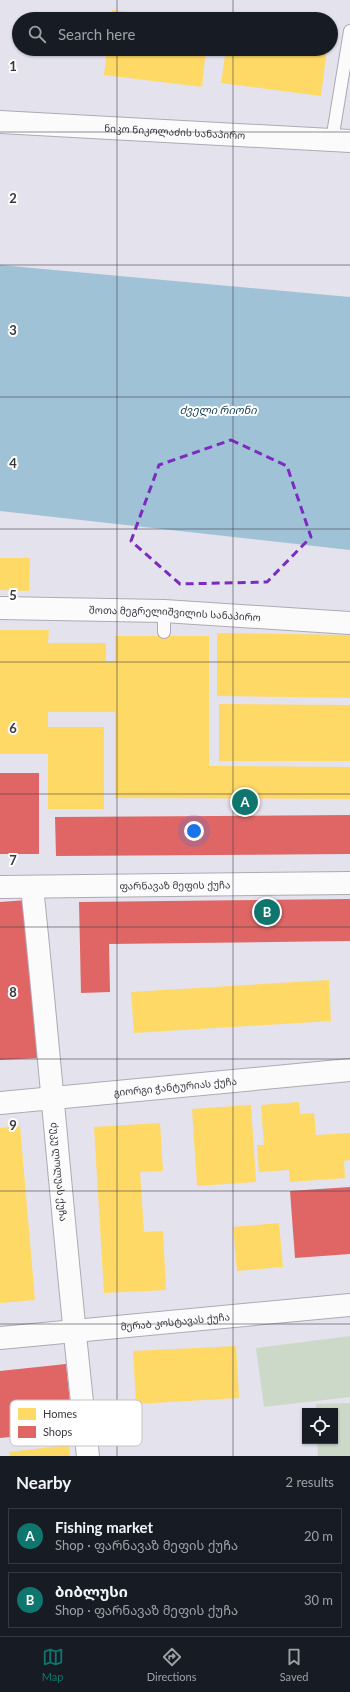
<!DOCTYPE html>
<meta charset="utf-8">
<style>
:root{--surface:#171b24;--page:#20242c;--text:#f1f3f6;--muted:#9ea1a6;--line:#363941;--accent:#0f766e}
body{margin:0;font-family:Lato,"Noto Sans Georgian",sans-serif;background:var(--page);color:var(--text)}
.controls{position:absolute;right:12px;bottom:12px;display:grid;overflow:hidden;border-radius:0px;box-shadow:0 1px 3px #0004}
.controls button{width:36px;height:36px;display:grid;place-items:center;padding:0;border:0;border-bottom:1px solid var(--line);background:var(--surface);color:var(--text);font:20px sans-serif}
.you{position:absolute;left:194px;top:831px;width:14px;height:14px;margin:-10px;border:3px solid #fff;border-radius:50%;background:#1a73e8;box-shadow:0 0 0 6px #1a73e833}
.badge{display:grid;place-items:center;width:26px;height:26px;border-radius:50%;background:var(--accent);color:#fff;font-size:13px;font-weight:700}
.pin{position:absolute;translate:-50% -50%;border:2px solid #fff;box-shadow:0 1px 4px #0006}
.list{margin:0;padding:0;list-style:none}
h2{display:flex;justify-content:space-between;align-items:center;height:52px;margin:0;padding:0 16px;font-size:17px}
h2 small{font-size:13px;font-weight:400;color:var(--muted)}
.list li{display:grid;grid-template-columns:26px 1fr auto;gap:12px;align-items:center;box-sizing:border-box;height:56px;margin:0 8px 8px;padding:0 8px;border:1px solid var(--line);border-radius:0px}
.list b{display:block;font-size:15px;white-space:nowrap}
.list p{margin:0;font-size:13px;white-space:nowrap;color:var(--muted)}
.list em{font-size:13px;font-style:normal;color:var(--muted)}
.icon{flex:none;width:22px;height:22px;fill:none;stroke:currentColor;stroke-width:2;stroke-linecap:round;stroke-linejoin:round}
.map{position:relative;flex:none;width:350px;height:1456px;overflow:hidden}
.search{position:absolute;background:var(--surface);box-shadow:0 1px 3px #0004;left:12px;right:12px;top:12px;height:44px;display:flex;align-items:center;gap:10px;box-sizing:border-box;padding:0 14px;border-radius:22px;color:var(--muted);font-size:15px}
.sheet{height:180px;background:var(--surface)}
nav{display:flex;justify-content:space-around;align-items:center;box-sizing:border-box;height:56px;border-top:1px solid var(--line);background:var(--surface);font-size:11px;color:var(--muted)}
nav a{display:grid;justify-items:center;gap:2px}
nav .on{color:var(--accent)}
.map>svg:first-child{display:block}
.green{fill:#cdd9c8}
.water{fill:#a0c2d7}
.homes{fill:#ffd966}
.shops{fill:#e06666}
.lines{fill:none;stroke-linecap:round;stroke-linejoin:round}
.service-casing{stroke:#acabb3;stroke-width:14}
.minor-casing{stroke:#acabb3;stroke-width:24}
.tertiary-casing{stroke:#acabb3;stroke-width:24}
.secondary-casing{stroke:#acabb3;stroke-width:24}
.service{stroke:#fbfbfc;stroke-width:12}
.minor{stroke:#fbfbfc;stroke-width:22}
.tertiary{stroke:#fbfbfc;stroke-width:22}
.secondary{stroke:#fbfbfc;stroke-width:22}
.marked{fill:none;stroke:#7b2cbf;stroke-width:3;stroke-dasharray:8 5;stroke-linejoin:round}
.grid{fill:none;stroke:#39373f;stroke-width:1;stroke-opacity:0.55}
.labels{text-anchor:middle;stroke-width:4;stroke-linejoin:round;paint-order:stroke}
.street-label{font-size:10px;fill:#39373f;stroke:#fff}
.water-label{font-size:11px;font-style:italic;fill:#184154;stroke:#fff}
.key{fill:#fff;stroke:#c4c3c5;stroke-width:1}
.key-label{font-size:11px;fill:#39373f}
.grid-label{font-size:13px;text-anchor:middle;font-weight:bold;fill:#39373f;stroke:#fff;stroke-width:4;stroke-linejoin:round;paint-order:stroke}
</style>
<div class="map">
<svg width="350" height="1456" viewBox="0 0 350 1456">
<rect width="100%" height="100%" fill="#e4e2ed"/>
<!-- green -->
<path class="green" d="M350,1336V1397L264,1407L256,1348Z
M350,1403V1456H318L317,1441H335V1411H316V1404Z"/>
<!-- water -->
<path class="water" d="M0,265L350,297V550L0,511Z"/>
<!-- homes -->
<path class="homes" d="M112,10L181,18V19H110Z
M107,49H206L202,87L104,75Z
M226,49H327L321,96L221,83Z
M0,558H30L29,591L0,590Z
M0,630H49L48,643H106V661H115V636H209V766L350,767V799L115,798V712H48V727H104V809H48V754H0Z
M217,633L350,635V698L217,696Z
M219,704L350,705V761H219Z
M329,980L331,1021L134,1033L131,992Z
M299,1102L300,1114L314,1113L316,1135L350,1133V1160L344,1161L345,1178L290,1182L289,1170L259,1172L257,1145H264L261,1105Z
M251,1105L256,1182L197,1186L192,1109Z
M160,1123L163,1171L140,1172L144,1232L163,1231L166,1290L104,1293L94,1127Z
M20,1126L35,1300L0,1303V1128Z
M279,1223L283,1267L237,1271L233,1227Z
M236,1346L239,1398L136,1404L133,1351Z
M69,1445L70,1456H10L9,1452Z"/>
<!-- shops -->
<path class="shops" d="M0,773H39V854H0Z
M350,815V854L56,856L55,817Z
M350,899V941L109,944L110,992L81,993L79,902Z
M27,900L38,1058L0,1060V902Z
M350,1187V1254L295,1258L290,1191Z
M66,1364L73,1431L0,1438V1371Z"/>
<g class="lines">
<!-- service casing -->
<g class="service-casing">
<path id="service" d="M332,140L350,31
M164,611V632"/>
</g>
<!-- minor casing -->
<g class="minor-casing">
<g id="minor">
<path id="s1" d="M0,608L164,611L350,623"/>
<path id="s2" d="M32,887C52,1076 66,1266 88,1456"/>
<path id="s3" d="M0,1103L350,1070"/>
</g>
</g>
<!-- tertiary casing -->
<g class="tertiary-casing">
<g id="tertiary">
<path id="s4" d="M0,122L350,141"/>
</g>
</g>
<!-- secondary casing -->
<g class="secondary-casing">
<g id="secondary">
<path id="s5" d="M0,887L350,883"/>
<path id="s6" d="M0,1338L350,1305"/>
</g>
</g>
<!-- service -->
<use href="#service" class="service"/>
<!-- minor -->
<use href="#minor" class="minor"/>
<!-- tertiary -->
<use href="#tertiary" class="tertiary"/>
<!-- secondary -->
<use href="#secondary" class="secondary"/>
</g>
<!-- marked area -->
<path class="marked" d="M231,440L287,466L311,537L267,582L180,584L131,541L159,465Z"/>
<!-- grid -->
<path class="grid" d="M117,0V19M233,0V19M117,49V1456M233,49V1456M0,132H350M0,265H350M0,397H350M0,529H350M0,662H350M0,794H350M0,927H350M0,1059H350M0,1191H350M0,1324H350"/>
<g class="labels">
<!-- street labels -->
<g class="street-label">
<text dy="4" stroke="none"><textPath href="#s4" startOffset="175">ნიკო ნიკოლაძის სანაპირო</textPath></text>
<text dy="4" stroke="none"><textPath href="#s1" startOffset="175">შოთა მეგრელიშვილის სანაპირო</textPath></text>
<text dy="4" stroke="none"><textPath href="#s5" startOffset="175">ფარნავაზ მეფის ქუჩა</textPath></text>
<text dy="4" stroke="none"><textPath href="#s3" startOffset="176">გიორგი ჭანტურიას ქუჩა</textPath></text>
<text dy="4" stroke="none"><textPath href="#s2" startOffset="286">ძუკუ ლოლუას ქუჩა</textPath></text>
<text dy="4" stroke="none"><textPath href="#s6" startOffset="176">მერაბ კოსტავას ქუჩა</textPath></text>
</g>
<!-- water labels -->
<g class="water-label">
<text x="218" y="414">ძველი რიონი</text>
</g>
</g>
<!-- legend -->
<rect x="10" y="1400" width="132" height="46" rx="6" class="key"/>
<rect x="18" y="1408" width="18" height="12" fill="#ffd966"/>
<rect x="18" y="1426" width="18" height="12" fill="#e06666"/>
<g class="key-label">
<text x="43" y="1418">Homes</text>
<text x="43" y="1436">Shops</text>
</g>
<g class="grid-label">
<text x="13" y="71">1</text>
<text x="13" y="203">2</text>
<text x="13" y="335">3</text>
<text x="13" y="468">4</text>
<text x="13" y="600">5</text>
<text x="13" y="733">6</text>
<text x="13" y="865">7</text>
<text x="13" y="997">8</text>
<text x="13" y="1130">9</text>
</g>
</svg>
<div class="controls">
<button><svg class="icon" aria-label="locate" viewBox="0 0 24 24"><circle cx="12" cy="12" r="6"/><path d="M12 2v4M12 18v4M2 12h4M18 12h4"/></svg></button>
</div>
<div class="you"></div>
<div class="pin badge" style="left:245px;top:802px">A</div>
<div class="pin badge" style="left:267px;top:912px">B</div>
<div class="search"><svg class="icon" aria-label="search" viewBox="0 0 24 24"><circle cx="10" cy="10" r="6"/><path d="M15 15l6 6"/></svg>Search here</div>
</div>
<section class="sheet">
<h2>Nearby<small>2 results</small></h2>
<ul class="list">
<li><span class="badge">A</span><div><b>Fishing market</b><p>Shop · ფარნავაზ მეფის ქუჩა</p></div><em>20 m</em></li>
<li><span class="badge">B</span><div><b>ბიბლუსი</b><p>Shop · ფარნავაზ მეფის ქუჩა</p></div><em>30 m</em></li>
</ul>
</section>
<nav>
<a class="on"><svg class="icon" aria-label="map" viewBox="0 0 24 24"><path d="M3 6l6-2 6 2 6-2v14l-6 2-6-2-6 2zM9 4v14M15 6v14"/></svg>Map</a>
<a><svg class="icon" aria-label="directions" viewBox="0 0 24 24"><path d="M12 3l9 9-9 9-9-9zM9 14v-3h6M13 9l2 2-2 2"/></svg>Directions</a>
<a><svg class="icon" aria-label="saved" viewBox="0 0 24 24"><path d="M7 4h10v16l-5-4-5 4z"/></svg>Saved</a>
</nav>
